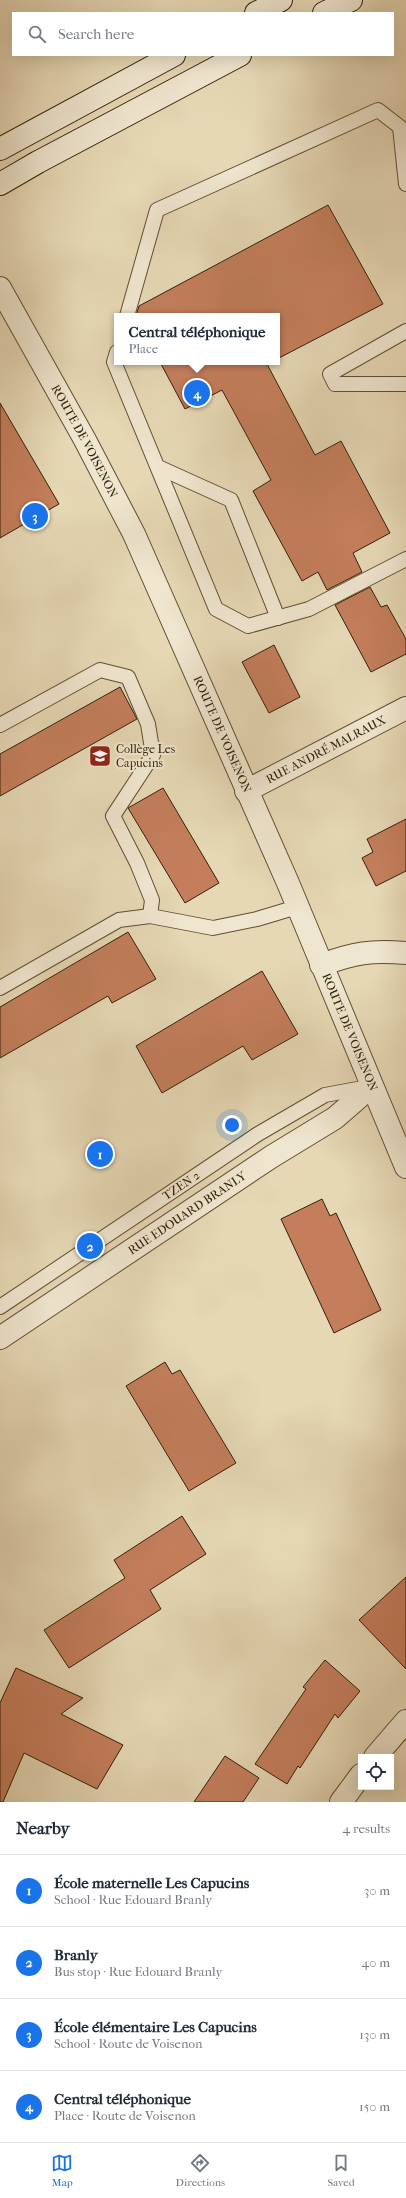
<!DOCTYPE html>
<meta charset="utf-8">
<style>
:root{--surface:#fff;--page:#f2f2f3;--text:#1f2937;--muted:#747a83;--line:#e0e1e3;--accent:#1a73e8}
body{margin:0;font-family:"IM FELL French Canon",serif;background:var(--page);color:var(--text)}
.controls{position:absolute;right:12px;bottom:12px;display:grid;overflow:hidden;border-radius:0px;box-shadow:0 4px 16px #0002}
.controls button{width:36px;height:36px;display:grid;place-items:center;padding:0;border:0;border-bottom:1px solid var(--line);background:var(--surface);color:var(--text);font:20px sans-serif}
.you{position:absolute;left:232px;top:1125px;width:14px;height:14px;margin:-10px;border:3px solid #fff;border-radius:50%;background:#1a73e8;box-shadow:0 0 0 6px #1a73e833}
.badge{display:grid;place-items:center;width:26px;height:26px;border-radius:50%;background:var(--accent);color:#fff;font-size:13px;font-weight:700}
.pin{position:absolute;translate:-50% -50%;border:2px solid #fff;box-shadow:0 1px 4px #0006}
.popup{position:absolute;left:114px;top:313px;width:166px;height:52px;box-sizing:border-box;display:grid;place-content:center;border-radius:0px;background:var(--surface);filter:drop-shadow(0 1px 3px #0005);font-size:13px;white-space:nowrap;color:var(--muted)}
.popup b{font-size:15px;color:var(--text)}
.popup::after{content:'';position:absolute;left:50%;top:100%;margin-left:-8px;border:8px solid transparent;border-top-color:var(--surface)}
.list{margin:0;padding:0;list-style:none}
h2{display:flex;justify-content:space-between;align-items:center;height:52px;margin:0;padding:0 16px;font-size:17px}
h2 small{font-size:13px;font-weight:400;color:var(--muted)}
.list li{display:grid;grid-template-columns:26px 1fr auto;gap:12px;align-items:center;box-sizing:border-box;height:72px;padding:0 16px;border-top:1px solid var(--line)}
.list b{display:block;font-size:15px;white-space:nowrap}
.list p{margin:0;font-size:13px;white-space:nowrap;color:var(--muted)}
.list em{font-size:13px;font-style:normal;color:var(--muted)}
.icon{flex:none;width:22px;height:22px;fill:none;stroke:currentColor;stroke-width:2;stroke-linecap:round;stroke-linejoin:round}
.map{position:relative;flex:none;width:406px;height:1802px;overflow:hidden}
.search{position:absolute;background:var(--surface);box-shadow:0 4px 16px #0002;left:12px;right:12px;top:12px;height:44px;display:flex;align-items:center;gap:10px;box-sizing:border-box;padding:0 14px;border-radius:0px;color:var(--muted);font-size:15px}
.sheet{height:340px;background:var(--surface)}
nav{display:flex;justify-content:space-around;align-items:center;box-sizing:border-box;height:56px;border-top:1px solid var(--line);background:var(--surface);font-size:11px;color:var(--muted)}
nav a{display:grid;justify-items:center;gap:2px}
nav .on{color:var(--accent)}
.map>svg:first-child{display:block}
.building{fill:#c47e5c;stroke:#322007}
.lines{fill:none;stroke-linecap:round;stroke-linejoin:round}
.service-casing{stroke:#5f4e32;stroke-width:16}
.minor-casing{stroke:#5f4e32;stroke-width:24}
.tertiary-casing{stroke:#5f4e32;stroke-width:24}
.secondary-casing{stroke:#322007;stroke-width:24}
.service{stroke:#efe6cf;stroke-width:14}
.minor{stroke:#efe6cf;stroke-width:22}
.tertiary{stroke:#efe6cf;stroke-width:22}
.secondary{stroke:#efe6cf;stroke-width:22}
.labels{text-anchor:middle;stroke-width:4;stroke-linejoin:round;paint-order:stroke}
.street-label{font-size:12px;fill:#322007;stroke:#efe6cf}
.poi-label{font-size:12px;fill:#322007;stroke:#efe6cf;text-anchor:start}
</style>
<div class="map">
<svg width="406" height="1802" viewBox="0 0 406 1802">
<rect width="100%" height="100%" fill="#e6d8b5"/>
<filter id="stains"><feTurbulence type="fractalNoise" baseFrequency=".005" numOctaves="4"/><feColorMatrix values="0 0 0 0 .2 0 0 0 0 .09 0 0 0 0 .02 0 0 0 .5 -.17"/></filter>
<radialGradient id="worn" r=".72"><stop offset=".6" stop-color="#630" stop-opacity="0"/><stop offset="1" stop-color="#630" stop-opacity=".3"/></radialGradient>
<!-- building -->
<path class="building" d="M328,205L383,304L277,359V316H136L139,306Z
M160,362H270L267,364L315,455L341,441L390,533L353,553L362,572L327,590L318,572L302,581L253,491L271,480L222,390L185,409Z
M0,403L59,504L0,538Z
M370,587L381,607L387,605L406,639V654L371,672L335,605Z
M274,645L300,697L269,713L242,662Z
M120,687L137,719L0,796V754Z
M163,788L219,883L185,903L128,808Z
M406,819V871L376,886L362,858L373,852L367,839Z
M128,932L156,979L112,1003L108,996L0,1058V1007Z
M262,971L298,1034L252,1060L243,1046L162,1093L136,1046Z
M322,1199L330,1216L336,1213L381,1310L334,1333L281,1219Z
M165,1362L172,1374L180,1370L236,1463L189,1491L126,1386Z
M182,1516L206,1554L150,1590L161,1609L69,1668L44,1630L125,1578L114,1560Z
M406,1577V1669L359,1620Z
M325,1660L360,1691L338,1718L335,1714L300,1768L298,1766L287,1784L255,1764L306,1689L303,1687Z
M16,1668L83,1698L61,1714L123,1745L97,1789L24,1753L3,1802H0V1703Z
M225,1756L259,1778L243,1802H194Z"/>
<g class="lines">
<!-- service casing -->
<g class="service-casing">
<g id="service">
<path d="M127,316L157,210L378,110L400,127L406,184"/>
<path d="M406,331L330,374L335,384H406"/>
<path d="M117,352L114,362L216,609L248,626L309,609L406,559"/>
<path d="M158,467L231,500L278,618"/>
<path d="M0,725L100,670L128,677L148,724L153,755L113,816L137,863L152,900L150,916"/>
<path d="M0,988L119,920L150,916L213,928L257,919L297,907"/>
<path id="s1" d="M0,1307L258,1134L325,1095L368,1087"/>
</g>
</g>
<!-- minor casing -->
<g class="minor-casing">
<g id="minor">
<path id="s2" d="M246,791L406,708"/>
<path d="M321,965C354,953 371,950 406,953"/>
<path id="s3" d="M0,1338L271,1157L335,1118L372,1086"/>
<path d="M375,1757L406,1721"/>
<path d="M341,1802L361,1775"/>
</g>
</g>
<!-- tertiary casing -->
<g class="tertiary-casing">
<g id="tertiary">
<path id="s4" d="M0,288L85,440L134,534L288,883L406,1167"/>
</g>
</g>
<!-- secondary casing -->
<g class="secondary-casing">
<path id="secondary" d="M256,13L281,0
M324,13L351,0
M0,149L174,55
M0,184L38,162L240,55"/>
</g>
<!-- service -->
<use href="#service" class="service"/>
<!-- minor -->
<use href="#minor" class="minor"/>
<!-- tertiary -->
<use href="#tertiary" class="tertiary"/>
<!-- secondary -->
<use href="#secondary" class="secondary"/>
</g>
<!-- icons -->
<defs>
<g id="school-square" transform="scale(1.15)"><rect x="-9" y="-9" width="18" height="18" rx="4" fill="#8f2418" stroke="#efe6cf"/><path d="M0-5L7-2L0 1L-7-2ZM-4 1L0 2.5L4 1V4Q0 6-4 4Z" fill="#fff"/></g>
</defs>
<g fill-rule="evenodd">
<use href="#school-square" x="100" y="756"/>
</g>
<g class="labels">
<!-- street labels -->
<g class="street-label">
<text dy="4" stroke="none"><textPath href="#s4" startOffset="175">ROUTE DE VOISENON</textPath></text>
<text dy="4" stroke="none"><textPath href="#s4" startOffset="499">ROUTE DE VOISENON</textPath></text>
<text dy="4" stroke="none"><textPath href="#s2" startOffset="90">RUE ANDRÉ MALRAUX</textPath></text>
<text dy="4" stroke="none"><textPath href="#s4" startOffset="823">ROUTE DE VOISENON</textPath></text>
<text dy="4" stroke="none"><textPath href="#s1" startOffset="218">TZEN 2</textPath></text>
<text dy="4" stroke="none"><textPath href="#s3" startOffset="225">RUE EDOUARD BRANLY</textPath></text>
</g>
<!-- poi labels -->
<g class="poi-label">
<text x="116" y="753">Collège Les<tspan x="116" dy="14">Capucins</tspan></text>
</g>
</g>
<rect width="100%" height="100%" filter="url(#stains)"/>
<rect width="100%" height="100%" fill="url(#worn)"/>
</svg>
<div class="controls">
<button><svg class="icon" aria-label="locate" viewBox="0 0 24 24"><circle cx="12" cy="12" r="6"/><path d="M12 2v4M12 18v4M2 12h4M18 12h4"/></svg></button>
</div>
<div class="you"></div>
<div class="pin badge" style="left:100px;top:1154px">1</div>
<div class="pin badge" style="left:90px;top:1246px">2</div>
<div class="pin badge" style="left:35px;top:516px">3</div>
<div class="pin badge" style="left:197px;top:393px">4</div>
<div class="popup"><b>Central téléphonique</b>Place</div>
<div class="search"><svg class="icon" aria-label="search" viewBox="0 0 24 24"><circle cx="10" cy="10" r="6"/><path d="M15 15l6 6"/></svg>Search here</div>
</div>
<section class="sheet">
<h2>Nearby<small>4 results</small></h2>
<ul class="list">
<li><span class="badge">1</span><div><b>École maternelle Les Capucins</b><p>School · Rue Edouard Branly</p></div><em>30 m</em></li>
<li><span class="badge">2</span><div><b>Branly</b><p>Bus stop · Rue Edouard Branly</p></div><em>40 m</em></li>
<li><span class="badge">3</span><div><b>École élémentaire Les Capucins</b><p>School · Route de Voisenon</p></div><em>130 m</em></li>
<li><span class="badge">4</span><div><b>Central téléphonique</b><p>Place · Route de Voisenon</p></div><em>150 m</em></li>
</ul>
</section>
<nav>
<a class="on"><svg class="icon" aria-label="map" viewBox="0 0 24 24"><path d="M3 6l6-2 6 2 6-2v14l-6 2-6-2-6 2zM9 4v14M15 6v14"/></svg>Map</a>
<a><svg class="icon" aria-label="directions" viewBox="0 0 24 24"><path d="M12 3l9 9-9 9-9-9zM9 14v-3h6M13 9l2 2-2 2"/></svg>Directions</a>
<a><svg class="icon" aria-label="saved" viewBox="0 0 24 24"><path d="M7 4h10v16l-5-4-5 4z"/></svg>Saved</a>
</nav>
